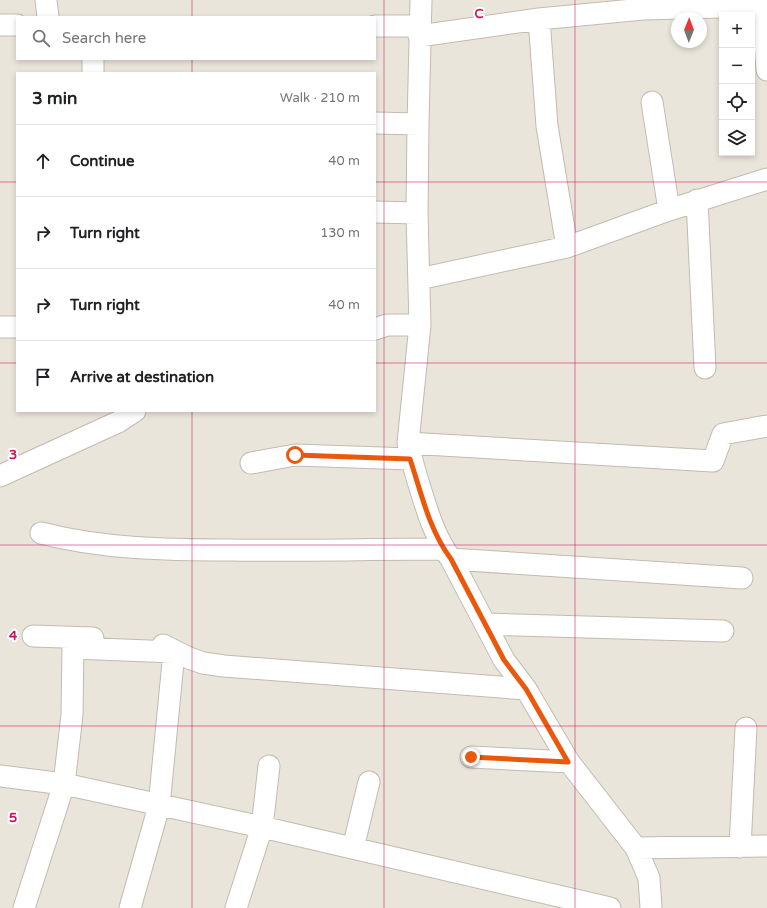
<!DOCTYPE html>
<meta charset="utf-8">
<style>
:root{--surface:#fff;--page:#f6f6f6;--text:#202124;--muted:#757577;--line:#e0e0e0}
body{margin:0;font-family:"Varela Round",sans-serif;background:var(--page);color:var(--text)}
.controls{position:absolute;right:12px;top:12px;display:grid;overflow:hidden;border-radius:0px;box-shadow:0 2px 6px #0003}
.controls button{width:36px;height:36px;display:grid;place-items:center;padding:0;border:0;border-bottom:1px solid var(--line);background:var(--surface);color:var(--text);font:20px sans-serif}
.compass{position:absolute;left:671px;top:12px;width:36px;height:36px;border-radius:50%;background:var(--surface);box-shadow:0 2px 6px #0003;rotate:1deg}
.stop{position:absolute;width:12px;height:12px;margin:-9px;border:3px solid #ea580c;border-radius:50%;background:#fff}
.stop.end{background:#ea580c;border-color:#fff;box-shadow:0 1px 4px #0008}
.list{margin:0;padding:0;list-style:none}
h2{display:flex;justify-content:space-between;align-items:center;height:52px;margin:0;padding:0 16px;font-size:17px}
h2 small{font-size:13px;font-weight:400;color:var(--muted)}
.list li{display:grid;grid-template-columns:26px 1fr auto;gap:12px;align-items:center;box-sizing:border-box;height:72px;padding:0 16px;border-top:1px solid var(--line)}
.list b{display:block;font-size:15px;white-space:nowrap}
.list em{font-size:13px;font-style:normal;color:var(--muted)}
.icon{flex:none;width:22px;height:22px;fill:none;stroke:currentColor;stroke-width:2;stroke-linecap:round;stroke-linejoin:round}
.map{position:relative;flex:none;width:767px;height:908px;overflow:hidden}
.search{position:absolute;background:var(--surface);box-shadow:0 2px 6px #0003;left:16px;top:16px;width:360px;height:44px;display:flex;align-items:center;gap:10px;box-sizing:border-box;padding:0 14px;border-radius:0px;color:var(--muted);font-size:15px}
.panel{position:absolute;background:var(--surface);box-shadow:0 2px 6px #0003;left:16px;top:72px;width:360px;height:340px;border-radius:0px}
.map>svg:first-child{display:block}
.residential{fill:#eae5da;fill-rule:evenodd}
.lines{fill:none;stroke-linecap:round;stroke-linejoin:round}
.minor-casing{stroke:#c2bbae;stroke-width:23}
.minor{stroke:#fff;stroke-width:21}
.route{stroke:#ea580c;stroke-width:5}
.grid{fill:none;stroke:#c2185b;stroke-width:1;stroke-opacity:0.55}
.grid-label{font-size:13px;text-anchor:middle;font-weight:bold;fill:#c2185b;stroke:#fff;stroke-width:4;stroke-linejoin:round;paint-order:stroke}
</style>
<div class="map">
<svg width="767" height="908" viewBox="0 0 767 908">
<rect width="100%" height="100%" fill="#f6f3ec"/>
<!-- residential -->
<path class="residential" d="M0,0H767V908H0ZM722,15H752V153H722ZM17,17H375V59H17ZM677,18H701V42H677ZM17,73H375V411H17Z"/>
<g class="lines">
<!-- minor casing -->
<g class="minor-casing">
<path id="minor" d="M46,0L48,17
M421,0L418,124L417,213L420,325L408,443C411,459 416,475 421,491C428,514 436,539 451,559L504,660L526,689L569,762L636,848L649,878L651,908
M762,0L767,70
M539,19L547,126L567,247
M0,25H17
M375,26H420
M419,36L539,19L643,9L762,6
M93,73V59
M652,102L669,210
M375,123L418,124
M697,200L705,368
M375,212L417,213
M419,279L567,247L669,210L767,179
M0,327H17
M375,329L387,325H420
M408,443L713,461L723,434L767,426
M251,463L295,455L411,459
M0,476L118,422L135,411
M41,533C103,549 167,550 231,550C302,551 373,549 443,549
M451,559L742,578
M486,624L723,631
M33,636L93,638
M163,645L189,658L203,663L224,666L526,689
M471,757L569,762
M0,776L64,784L262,827L610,908
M740,847L746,728
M353,848L369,782
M636,848L767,846
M24,908L64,784L72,715L73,648L174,652L159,806L130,908
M236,908L262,827L269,766"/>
</g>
<!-- minor -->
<use href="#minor" class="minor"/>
</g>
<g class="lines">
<!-- route -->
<path class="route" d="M295,455L410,459C421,492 429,530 451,559L504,660L526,689L568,762L471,757"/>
</g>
<!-- grid -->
<path class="grid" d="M192,0V17M384,0V908M575,0V908M192,59V73M0,182H17M375,182H767M0,363H17M375,363H767M192,411V908M0,545H767M0,726H767"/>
<g class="grid-label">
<text x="479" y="18">C</text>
<text x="13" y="459">3</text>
<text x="13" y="640">4</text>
<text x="13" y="822">5</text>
</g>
</svg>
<div class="controls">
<button>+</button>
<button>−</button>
<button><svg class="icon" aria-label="locate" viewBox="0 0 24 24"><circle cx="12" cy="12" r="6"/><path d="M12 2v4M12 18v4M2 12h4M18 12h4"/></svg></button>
<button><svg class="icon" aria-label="layers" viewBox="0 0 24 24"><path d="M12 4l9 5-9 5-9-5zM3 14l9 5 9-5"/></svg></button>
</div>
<svg class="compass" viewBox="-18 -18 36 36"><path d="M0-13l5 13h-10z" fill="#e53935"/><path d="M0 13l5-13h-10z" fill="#757577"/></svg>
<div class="stop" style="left:295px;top:455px"></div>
<div class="stop end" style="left:471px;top:757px"></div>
<div class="search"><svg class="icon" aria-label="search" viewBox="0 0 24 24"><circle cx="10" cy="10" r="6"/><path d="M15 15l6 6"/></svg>Search here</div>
<section class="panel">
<h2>3 min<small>Walk · 210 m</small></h2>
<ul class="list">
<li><svg class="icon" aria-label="ahead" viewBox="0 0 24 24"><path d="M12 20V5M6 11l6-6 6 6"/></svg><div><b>Continue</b></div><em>40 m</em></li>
<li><svg class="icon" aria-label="right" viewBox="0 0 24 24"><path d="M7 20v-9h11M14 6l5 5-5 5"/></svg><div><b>Turn right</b></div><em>130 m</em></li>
<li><svg class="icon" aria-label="right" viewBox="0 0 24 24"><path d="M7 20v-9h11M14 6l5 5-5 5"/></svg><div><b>Turn right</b></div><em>40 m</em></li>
<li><svg class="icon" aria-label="arrive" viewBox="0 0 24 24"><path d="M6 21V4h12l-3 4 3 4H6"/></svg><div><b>Arrive at destination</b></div></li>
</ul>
</section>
</div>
